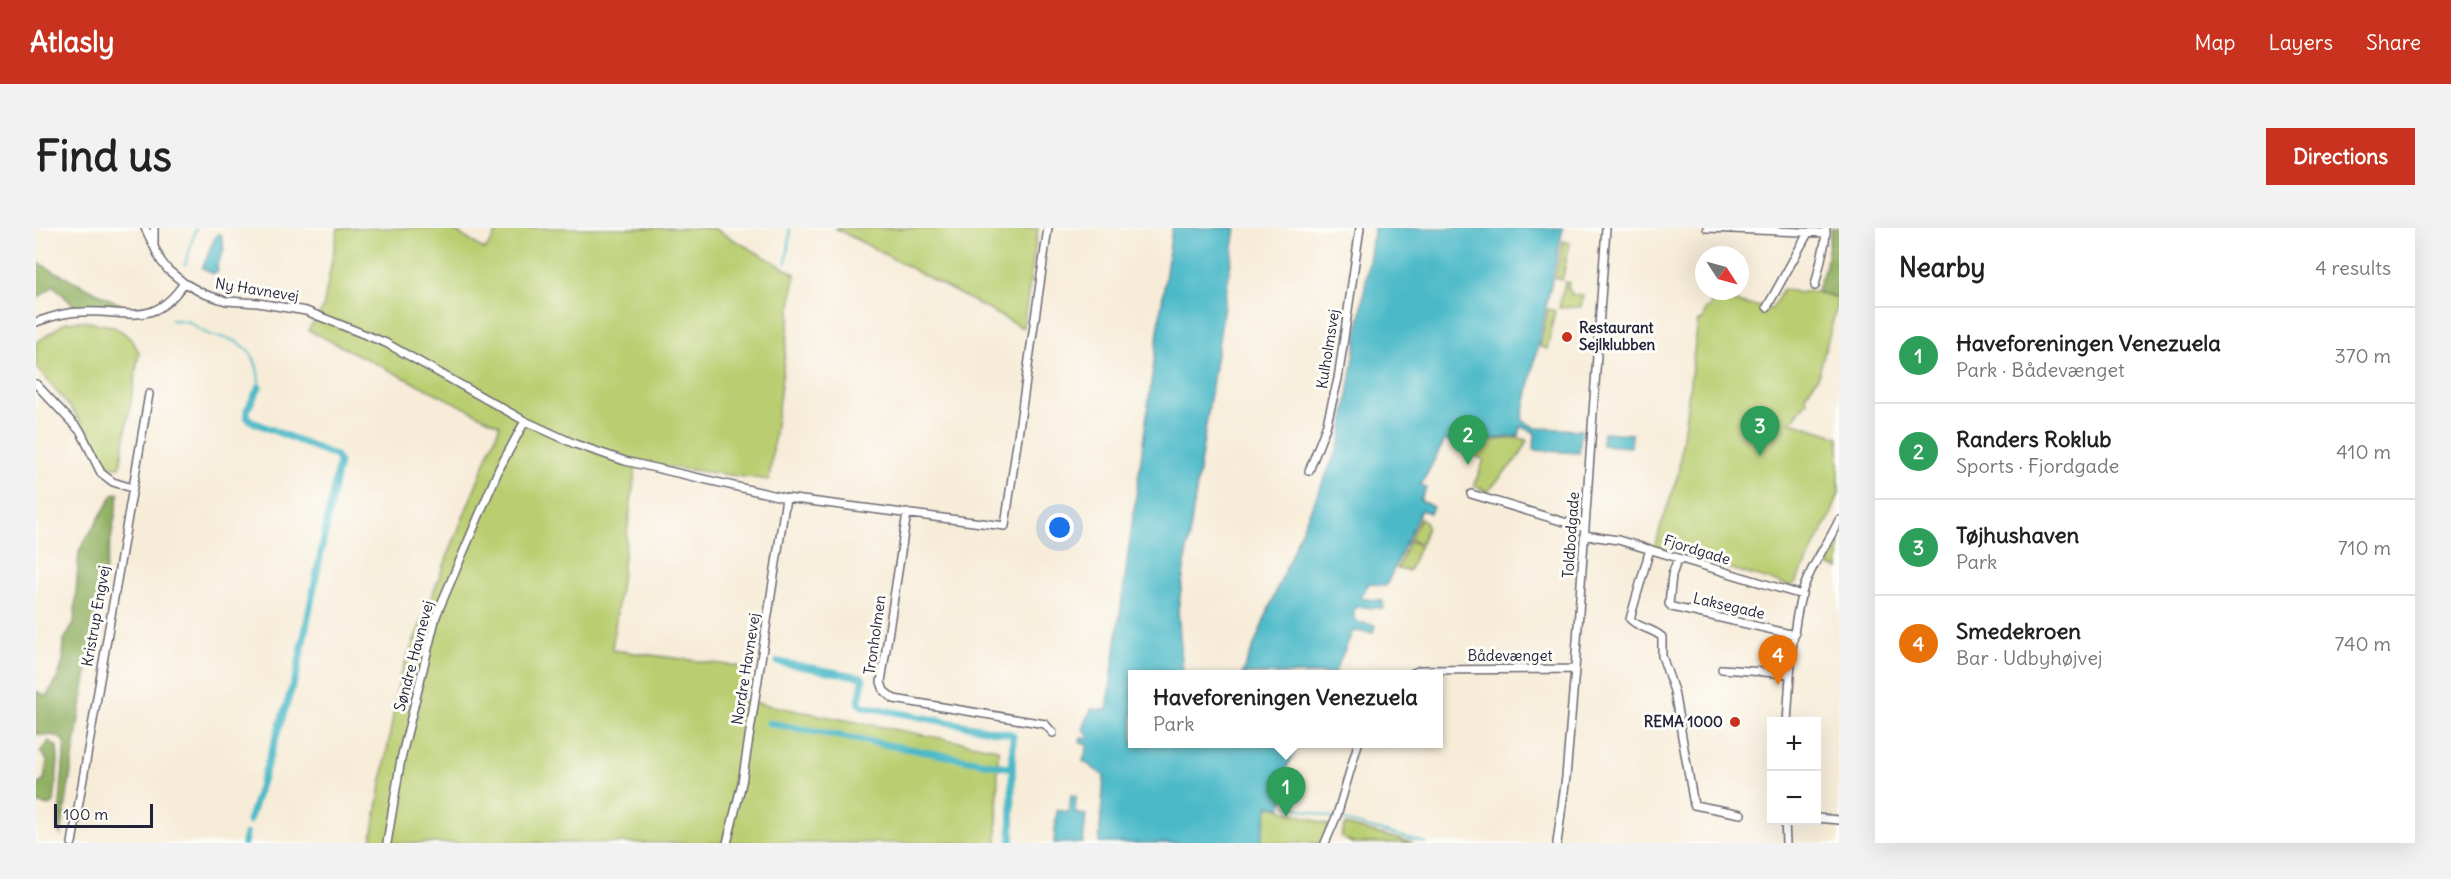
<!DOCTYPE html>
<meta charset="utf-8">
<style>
:root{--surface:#fff;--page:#f2f2f2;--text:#222;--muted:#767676;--line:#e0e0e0;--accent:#c8321e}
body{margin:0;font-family:Delius,sans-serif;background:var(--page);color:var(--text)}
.controls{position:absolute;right:18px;bottom:18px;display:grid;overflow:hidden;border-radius:0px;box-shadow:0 6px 24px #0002}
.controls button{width:54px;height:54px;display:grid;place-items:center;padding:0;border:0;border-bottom:2px solid var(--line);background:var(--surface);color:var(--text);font:30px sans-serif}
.compass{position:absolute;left:1659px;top:18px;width:54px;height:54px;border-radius:50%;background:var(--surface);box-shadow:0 6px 24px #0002;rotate:126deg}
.scale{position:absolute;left:18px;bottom:15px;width:99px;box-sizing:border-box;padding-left:6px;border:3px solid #22223b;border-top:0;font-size:16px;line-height:21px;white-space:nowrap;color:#22223b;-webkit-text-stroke:4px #fdfcf7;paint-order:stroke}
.you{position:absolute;left:1024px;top:300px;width:21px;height:21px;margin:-15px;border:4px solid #fff;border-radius:50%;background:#1a73e8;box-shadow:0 0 0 9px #1a73e833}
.badge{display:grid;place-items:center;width:39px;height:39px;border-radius:50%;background:var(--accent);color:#fff;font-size:20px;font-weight:700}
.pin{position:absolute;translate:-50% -50px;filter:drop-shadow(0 2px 3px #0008)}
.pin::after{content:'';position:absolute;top:32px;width:21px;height:18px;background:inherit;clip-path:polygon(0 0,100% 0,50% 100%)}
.popup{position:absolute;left:1092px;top:442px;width:315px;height:78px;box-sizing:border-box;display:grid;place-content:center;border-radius:0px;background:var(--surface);filter:drop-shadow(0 2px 4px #0005);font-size:20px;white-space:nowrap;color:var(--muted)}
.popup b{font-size:22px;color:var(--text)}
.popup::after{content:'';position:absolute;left:50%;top:100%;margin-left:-12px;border:12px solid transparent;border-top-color:var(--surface)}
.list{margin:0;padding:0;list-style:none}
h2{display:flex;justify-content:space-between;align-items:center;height:78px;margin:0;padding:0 24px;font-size:26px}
h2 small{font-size:20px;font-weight:400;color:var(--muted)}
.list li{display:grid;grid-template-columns:39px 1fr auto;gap:18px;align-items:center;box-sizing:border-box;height:96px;padding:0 24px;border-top:2px solid var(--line)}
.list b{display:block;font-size:22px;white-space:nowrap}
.list p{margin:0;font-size:20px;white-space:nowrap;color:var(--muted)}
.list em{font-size:20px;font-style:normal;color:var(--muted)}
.map{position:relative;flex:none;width:1803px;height:615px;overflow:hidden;border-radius:0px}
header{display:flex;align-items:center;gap:36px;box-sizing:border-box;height:84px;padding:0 30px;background:var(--accent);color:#fff}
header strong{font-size:28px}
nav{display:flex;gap:33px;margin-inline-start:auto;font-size:21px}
.intro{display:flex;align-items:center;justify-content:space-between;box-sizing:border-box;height:144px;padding:0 36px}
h1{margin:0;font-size:42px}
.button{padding:15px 27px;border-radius:0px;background:var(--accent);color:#fff;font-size:21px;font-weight:700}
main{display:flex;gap:36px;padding:0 36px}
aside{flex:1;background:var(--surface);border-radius:0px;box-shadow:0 6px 24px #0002}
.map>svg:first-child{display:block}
.green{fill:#bace71;stroke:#6e7856;stroke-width:1.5}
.forest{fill:#93b163;stroke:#5a6a4f;stroke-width:1.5}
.water{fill:#4cb9c8;stroke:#376e82;stroke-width:1.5}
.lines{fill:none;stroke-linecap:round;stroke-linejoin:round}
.stream{stroke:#4cb9c8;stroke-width:2}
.canal{stroke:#4cb9c8;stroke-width:7}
.minor-casing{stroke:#6d6972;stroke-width:10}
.minor{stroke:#fff;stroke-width:7}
.poi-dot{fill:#c8321e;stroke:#fdfcf7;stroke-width:2}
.labels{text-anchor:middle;stroke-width:6;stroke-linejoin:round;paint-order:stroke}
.street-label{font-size:15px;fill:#22223b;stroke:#fdfcf7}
.poi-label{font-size:15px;font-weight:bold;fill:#22223b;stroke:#fdfcf7;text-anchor:start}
</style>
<header>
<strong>Atlasly</strong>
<nav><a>Map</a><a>Layers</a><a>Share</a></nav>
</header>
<div class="intro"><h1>Find us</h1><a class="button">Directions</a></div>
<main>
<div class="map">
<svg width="1803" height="615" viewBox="0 0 1803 615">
<rect width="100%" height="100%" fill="#fdfcf7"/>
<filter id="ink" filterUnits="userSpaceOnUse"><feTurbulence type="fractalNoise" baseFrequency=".0167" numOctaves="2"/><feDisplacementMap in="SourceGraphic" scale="12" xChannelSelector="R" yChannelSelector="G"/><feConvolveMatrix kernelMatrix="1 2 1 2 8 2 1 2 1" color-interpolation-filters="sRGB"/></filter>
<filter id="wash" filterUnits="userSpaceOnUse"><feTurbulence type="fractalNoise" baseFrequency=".008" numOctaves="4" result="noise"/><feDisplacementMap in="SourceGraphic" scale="24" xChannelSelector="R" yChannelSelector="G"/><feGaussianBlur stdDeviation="1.35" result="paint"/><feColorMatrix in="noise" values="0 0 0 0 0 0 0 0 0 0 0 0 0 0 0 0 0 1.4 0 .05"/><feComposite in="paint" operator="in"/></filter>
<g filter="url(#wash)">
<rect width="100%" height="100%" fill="#f7ecd8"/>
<!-- green -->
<path class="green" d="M302,0H414L449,22L464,0H677L759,46L733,252L600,235L576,422L708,439L705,472L962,521L961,615H335L364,448L464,197L272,102L287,81Z
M799,0H1002L987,100Z
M1527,13L1534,15L1526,52L1519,50Z
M1529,54L1533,55L1532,60L1537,67H1547L1545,79L1523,80Z
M1747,61L1763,65L1774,63L1803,70L1782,149L1769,167L1771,173L1755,194L1803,209V265L1795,287L1760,354L1754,358L1618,319L1642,247L1662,93L1667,92L1669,81L1674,80L1675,70L1736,81Z
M1512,81L1519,83L1511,121L1504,119Z
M44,93C72,96 89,97 103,124L84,239L72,238L38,184L0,139V115L30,94Z
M1483,210L1491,212L1485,226L1451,264L1438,257L1448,232L1417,216Z
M1384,290L1389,293L1391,299L1385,315L1374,311Z
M1373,313L1384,317L1373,343L1361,341Z
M1803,315V341L1785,336L1794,320Z
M1233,577L1293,597L1286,615H1224Z
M1309,597L1377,615H1316L1305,609Z"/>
<!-- forest -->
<path class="forest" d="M1795,0H1803V70L1780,64L1790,37Z
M0,34L86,77L84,82L38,78L18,58L0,71Z
M81,265L83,266L45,478L25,607L22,602L29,514L21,508L0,506V463L10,468L21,452L27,433L28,412L38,396L43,323L77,267Z
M13,513L21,519L22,533L18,575L13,578L0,575V559L8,552L11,532L4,524Z"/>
<!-- water -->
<path class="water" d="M1136,0H1200L1142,382L1147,446H1097V516H1263L1241,559L1251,563L1245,580L1233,577L1224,615H1063L1068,548L1047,533L1052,518L1044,514L1045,510H1054L1047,501L1055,481L1071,482Z
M1338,0H1527L1486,192L1500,200L1545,202L1543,225L1498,222L1499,205L1485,198L1483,208L1415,215L1409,212L1385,257L1390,260L1384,272L1397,279L1394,285L1385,282L1350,358L1333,355L1324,370L1347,373V380L1320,379L1317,385L1321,394L1339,397L1337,405L1317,403L1298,446H1206L1262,310L1305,213Z
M182,6H185L188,22L181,37L182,43L176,46L166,40C173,28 173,17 182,6Z
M1567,204L1596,206L1595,219L1566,217Z
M1035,567L1040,568L1039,585L1050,587L1047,615H1018L1021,582L1033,584Z"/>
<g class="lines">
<!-- stream -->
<path class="stream" d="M750,35L754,7L753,0
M149,37L160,0
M135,92C159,93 150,94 168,104C174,108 183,109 190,110C216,117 223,134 223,159
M1250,577L1390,615"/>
<!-- canal -->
<path class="canal" d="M742,434L825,449L827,451L823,474L826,478L975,506L977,508L975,615
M733,495L976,540
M213,593L261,444L303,234L300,228L217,194L211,189V182L223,159
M208,615L210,606"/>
</g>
</g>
<g filter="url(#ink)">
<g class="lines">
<!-- minor casing -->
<g class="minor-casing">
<path id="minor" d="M109,0L125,33L132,42L148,55L168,66L190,73L222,75L270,83L350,115L489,193L539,216L589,233L750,270L969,298L1012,0
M1671,0L1790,5
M118,18V0
M1779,58L1789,14L1790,0
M1731,79L1772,5
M0,94C15,89 30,84 46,84C91,81 116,102 148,55
M0,156L45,204L65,245L77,254L96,260
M1273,243L1290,199L1302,151L1324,0
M1435,266L1548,300
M871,285L845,454L848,463L858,471L1009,496L1017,505
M1548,307L1582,312L1766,367
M1614,321L1594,391C1602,400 1616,400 1626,409V428L1638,463L1658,577L1705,586
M1642,330L1636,347L1633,376L1636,379L1759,407
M1686,441L1754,446
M1375,446L1384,442L1539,441
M1751,494C1754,452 1755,408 1765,368C1773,340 1791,318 1803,292
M1780,590L1803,592
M1749,592L1750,615
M36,615L113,166
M351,615L365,531L400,388L463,241L489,193
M691,615L706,555L750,270
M1289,615L1301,587L1322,516
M1521,615L1530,549L1539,441L1570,0"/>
</g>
<!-- minor -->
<use href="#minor" class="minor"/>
</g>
</g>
<!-- markers -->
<g class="poi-dot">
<circle cx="1531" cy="109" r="6"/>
<circle cx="1699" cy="494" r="6"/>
</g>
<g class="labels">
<!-- street labels -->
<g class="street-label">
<text transform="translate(221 62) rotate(9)" y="5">Ny Havnevej</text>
<text transform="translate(1292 121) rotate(-81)" y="5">Kulholmsvej</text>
<text transform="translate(1535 307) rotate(-86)" y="5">Toldbodgade</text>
<text transform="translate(1661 322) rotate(17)" y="5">Fjordgade</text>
<text transform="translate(1693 378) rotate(13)" y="5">Laksegade</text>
<text transform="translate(60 388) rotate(-80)" y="5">Kristrup Engvej</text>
<text transform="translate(839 407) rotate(-82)" y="5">Tronholmen</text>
<text transform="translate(378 428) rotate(-75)" y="5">Søndre Havnevej</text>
<text x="1474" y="433">Bådevænget</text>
<text transform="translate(710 441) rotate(-81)" y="5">Nordre Havnevej</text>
</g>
<!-- poi labels -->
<g class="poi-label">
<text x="1543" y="105">Restaurant<tspan x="1543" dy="17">Sejlklubben</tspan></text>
<text x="1687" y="499" text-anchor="end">REMA 1000</text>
</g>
</g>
</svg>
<div class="controls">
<button>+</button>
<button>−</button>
</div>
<svg class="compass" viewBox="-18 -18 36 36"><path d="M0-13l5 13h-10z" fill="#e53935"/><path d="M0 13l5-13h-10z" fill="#767676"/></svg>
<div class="scale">100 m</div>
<div class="you"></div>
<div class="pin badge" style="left:1250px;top:589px;background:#2e9e5b">1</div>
<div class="popup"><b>Haveforeningen Venezuela</b>Park</div>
<div class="pin badge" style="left:1432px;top:237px;background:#2e9e5b">2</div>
<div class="pin badge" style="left:1724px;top:228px;background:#2e9e5b">3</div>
<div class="pin badge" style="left:1742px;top:457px;background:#e8710a">4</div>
</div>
<aside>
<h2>Nearby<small>4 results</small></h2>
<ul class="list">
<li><span class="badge" style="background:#2e9e5b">1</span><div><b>Haveforeningen Venezuela</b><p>Park · Bådevænget</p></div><em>370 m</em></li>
<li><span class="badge" style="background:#2e9e5b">2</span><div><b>Randers Roklub</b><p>Sports · Fjordgade</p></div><em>410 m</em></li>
<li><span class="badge" style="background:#2e9e5b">3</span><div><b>Tøjhushaven</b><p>Park</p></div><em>710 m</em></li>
<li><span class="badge" style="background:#e8710a">4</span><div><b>Smedekroen</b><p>Bar · Udbyhøjvej</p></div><em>740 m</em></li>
</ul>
</aside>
</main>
